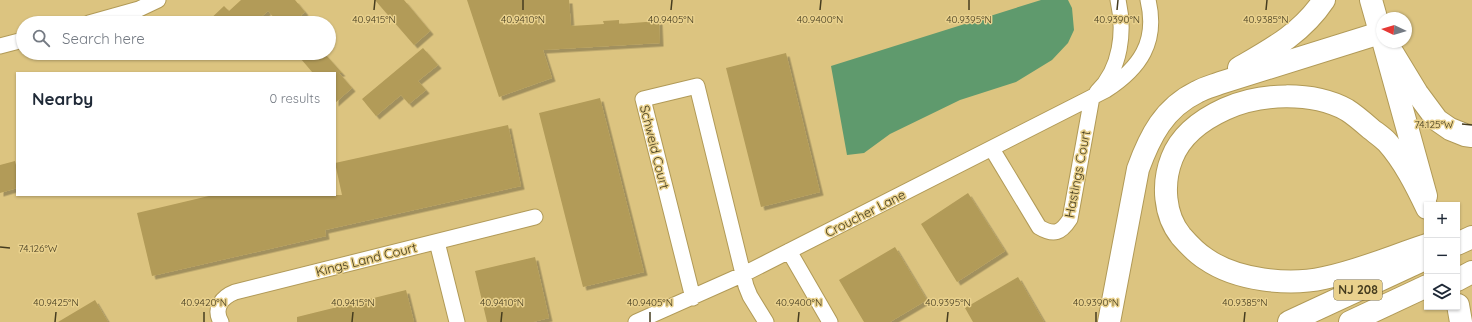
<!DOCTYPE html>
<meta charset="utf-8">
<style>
:root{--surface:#fff;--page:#f2f2f3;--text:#1f2937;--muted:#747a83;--line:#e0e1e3}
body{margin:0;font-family:Quicksand,sans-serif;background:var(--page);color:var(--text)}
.controls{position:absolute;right:12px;bottom:12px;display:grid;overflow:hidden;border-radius:0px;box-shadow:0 1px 3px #0004}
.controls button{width:36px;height:36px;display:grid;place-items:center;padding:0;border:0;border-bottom:1px solid var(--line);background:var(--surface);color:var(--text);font:20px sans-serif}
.compass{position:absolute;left:1376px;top:12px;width:36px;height:36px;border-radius:50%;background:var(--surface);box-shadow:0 1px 3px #0004;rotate:274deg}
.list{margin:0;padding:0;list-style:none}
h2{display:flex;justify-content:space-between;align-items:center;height:52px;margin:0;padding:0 16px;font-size:17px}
h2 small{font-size:13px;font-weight:400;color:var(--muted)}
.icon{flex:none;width:22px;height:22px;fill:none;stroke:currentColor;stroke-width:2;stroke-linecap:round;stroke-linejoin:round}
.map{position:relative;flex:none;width:1472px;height:322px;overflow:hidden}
.search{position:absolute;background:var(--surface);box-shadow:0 1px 3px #0004;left:16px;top:16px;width:320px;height:44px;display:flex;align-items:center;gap:10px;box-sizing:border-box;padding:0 14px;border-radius:22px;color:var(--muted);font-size:15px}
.panel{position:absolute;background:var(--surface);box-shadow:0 1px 3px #0004;left:16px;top:72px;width:320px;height:124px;border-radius:0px}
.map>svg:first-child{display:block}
.water{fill:#5f9a6d}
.building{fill:#b29b58;filter:url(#shadow)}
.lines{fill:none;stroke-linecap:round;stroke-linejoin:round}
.street-casing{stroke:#b19a57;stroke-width:17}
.secondary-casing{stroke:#b19a57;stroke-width:24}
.highway-casing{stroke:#b19a57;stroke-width:24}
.street{stroke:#fff;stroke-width:15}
.secondary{stroke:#fff;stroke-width:22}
.highway{stroke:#fff;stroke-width:22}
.ticks{fill:none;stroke:#453c1f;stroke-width:1.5}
.labels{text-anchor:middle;stroke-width:3;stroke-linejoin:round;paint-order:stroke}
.shield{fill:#e9d18d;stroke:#766940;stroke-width:1}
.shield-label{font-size:12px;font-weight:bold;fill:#453c1f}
.street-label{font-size:13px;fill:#453c1f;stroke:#e9d18d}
.ticks-label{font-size:10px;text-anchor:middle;fill:#453c1f;stroke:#e9d18d;stroke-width:3;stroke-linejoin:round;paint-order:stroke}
</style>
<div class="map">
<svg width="1472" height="322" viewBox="0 0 1472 322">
<defs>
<filter id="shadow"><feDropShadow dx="3.5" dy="3.5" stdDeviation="0" flood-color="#0004"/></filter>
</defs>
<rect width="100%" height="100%" fill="#dcc480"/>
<!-- water -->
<path class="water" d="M1041,0H1068L1072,8L1074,30L1068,43L1052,60L1016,82L960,100L890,134L864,153L847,155L831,66Z"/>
<!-- building -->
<path class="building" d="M241,0H295L305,12L301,15L308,23H279L268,11L254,23H206L224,6L229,11Z
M375,0H404L430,31L414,45Z
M467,0H569L571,26L604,24L603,21L619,20V24L659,21L660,43L543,50L552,78L499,97Z
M423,48L438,65L418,81L426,90L409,104L401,95L376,116L362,99Z
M296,53H324L342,73H339L352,88L335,103V73H313Z
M786,53L820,192L761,207L726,68Z
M600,98L644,272L583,287L539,113Z
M508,125L521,186L325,230L326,236L152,276L137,213L213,195H342L335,163Z
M15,161L17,169V188L0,193V165Z
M968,193L1005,251L957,282L921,224Z
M895,247L927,300L890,322H864L839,280Z
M535,257L549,318L533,322H487L475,271Z
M1018,277L1044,322H973L965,308Z
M406,290L414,322H297V317Z
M95,300L108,322H58Z"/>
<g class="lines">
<!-- street casing -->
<g class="street-casing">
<path id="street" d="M89,23L139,9L158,0
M0,46L23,40
M1097,92C1121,69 1125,31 1118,0
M992,149L1039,227C1054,236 1061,233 1070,219L1092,97
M437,242L457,322
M789,251L830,322
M693,298L643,99L697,86L746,286L750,296L766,322
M221,322C213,308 222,297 235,292L535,217
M636,322L744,274L1106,90C1140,68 1158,42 1148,0"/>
</g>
<!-- secondary casing -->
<g class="secondary-casing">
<path id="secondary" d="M1371,0L1382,39
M1384,44L1426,196"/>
</g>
<!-- highway casing -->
<g class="highway-casing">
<path id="highway" d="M1386,42L1417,93L1437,120L1450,129L1465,135L1472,136
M1239,68C1272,49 1302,33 1324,0
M1427,208C1416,185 1404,161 1387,142C1382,137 1376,133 1371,129C1363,122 1355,115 1347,110C1312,91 1260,93 1225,109C1203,119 1181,135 1172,158C1162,183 1164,215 1181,236C1188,244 1196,253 1206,259C1236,280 1288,286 1324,278C1359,271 1393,256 1427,245
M1457,244L1472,237
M1457,280L1472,272
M1458,305L1461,322
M1109,322L1138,169C1150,136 1164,108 1197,92C1204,88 1212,86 1220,83L1380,33L1382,36
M1289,322L1427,258
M1350,322L1427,286"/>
</g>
<!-- street -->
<use href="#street" class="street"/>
<!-- secondary -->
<use href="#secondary" class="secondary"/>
<!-- highway -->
<use href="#highway" class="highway"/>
</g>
<!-- ticks -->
<path class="ticks" d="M374,10L375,0M523,10V0M671,10L672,0M820,10L821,0M969,10V0M1117,10L1118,0M1266,10L1267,0M1462,124L1472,125M0,247L10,248M55,322L56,312M204,322V312M352,322L353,312M501,322L502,312M650,322V312M798,322L799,312M947,322L948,312M1096,322V312M1244,322L1245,312"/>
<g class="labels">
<!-- shield labels -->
<rect class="shield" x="1334" y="280" width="48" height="20" rx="3"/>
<g class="shield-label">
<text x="1358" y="294">NJ 208</text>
</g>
<!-- street labels -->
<g class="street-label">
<text transform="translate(655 147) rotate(76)" y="5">Schweid Court</text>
<text transform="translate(1077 174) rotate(-79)" y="5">Hastings Court</text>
<text transform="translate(865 213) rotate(-27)" y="5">Croucher Lane</text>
<text transform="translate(366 259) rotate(-14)" y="5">Kings Land Court</text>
</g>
</g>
<g class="ticks-label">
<text x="374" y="23">40.9415°N</text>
<text x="523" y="23">40.9410°N</text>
<text x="671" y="23">40.9405°N</text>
<text x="820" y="23">40.9400°N</text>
<text x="969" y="23">40.9395°N</text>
<text x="1117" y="23">40.9390°N</text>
<text x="1266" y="23">40.9385°N</text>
<text x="1434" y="128">74.125°W</text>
<text x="38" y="252">74.126°W</text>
<text x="56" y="306">40.9425°N</text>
<text x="204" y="306">40.9420°N</text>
<text x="353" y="306">40.9415°N</text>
<text x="502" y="306">40.9410°N</text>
<text x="650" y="306">40.9405°N</text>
<text x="799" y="306">40.9400°N</text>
<text x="948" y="306">40.9395°N</text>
<text x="1096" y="306">40.9390°N</text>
<text x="1245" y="306">40.9385°N</text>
</g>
</svg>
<div class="controls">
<button>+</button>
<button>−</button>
<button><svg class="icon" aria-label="layers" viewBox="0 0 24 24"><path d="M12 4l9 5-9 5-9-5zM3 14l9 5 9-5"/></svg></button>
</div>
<svg class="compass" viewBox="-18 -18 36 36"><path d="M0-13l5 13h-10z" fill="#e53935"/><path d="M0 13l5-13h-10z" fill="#747a83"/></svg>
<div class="search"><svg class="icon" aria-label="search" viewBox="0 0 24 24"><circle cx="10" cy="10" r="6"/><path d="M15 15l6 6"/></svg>Search here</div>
<section class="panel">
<h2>Nearby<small>0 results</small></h2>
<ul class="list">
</ul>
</section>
</div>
